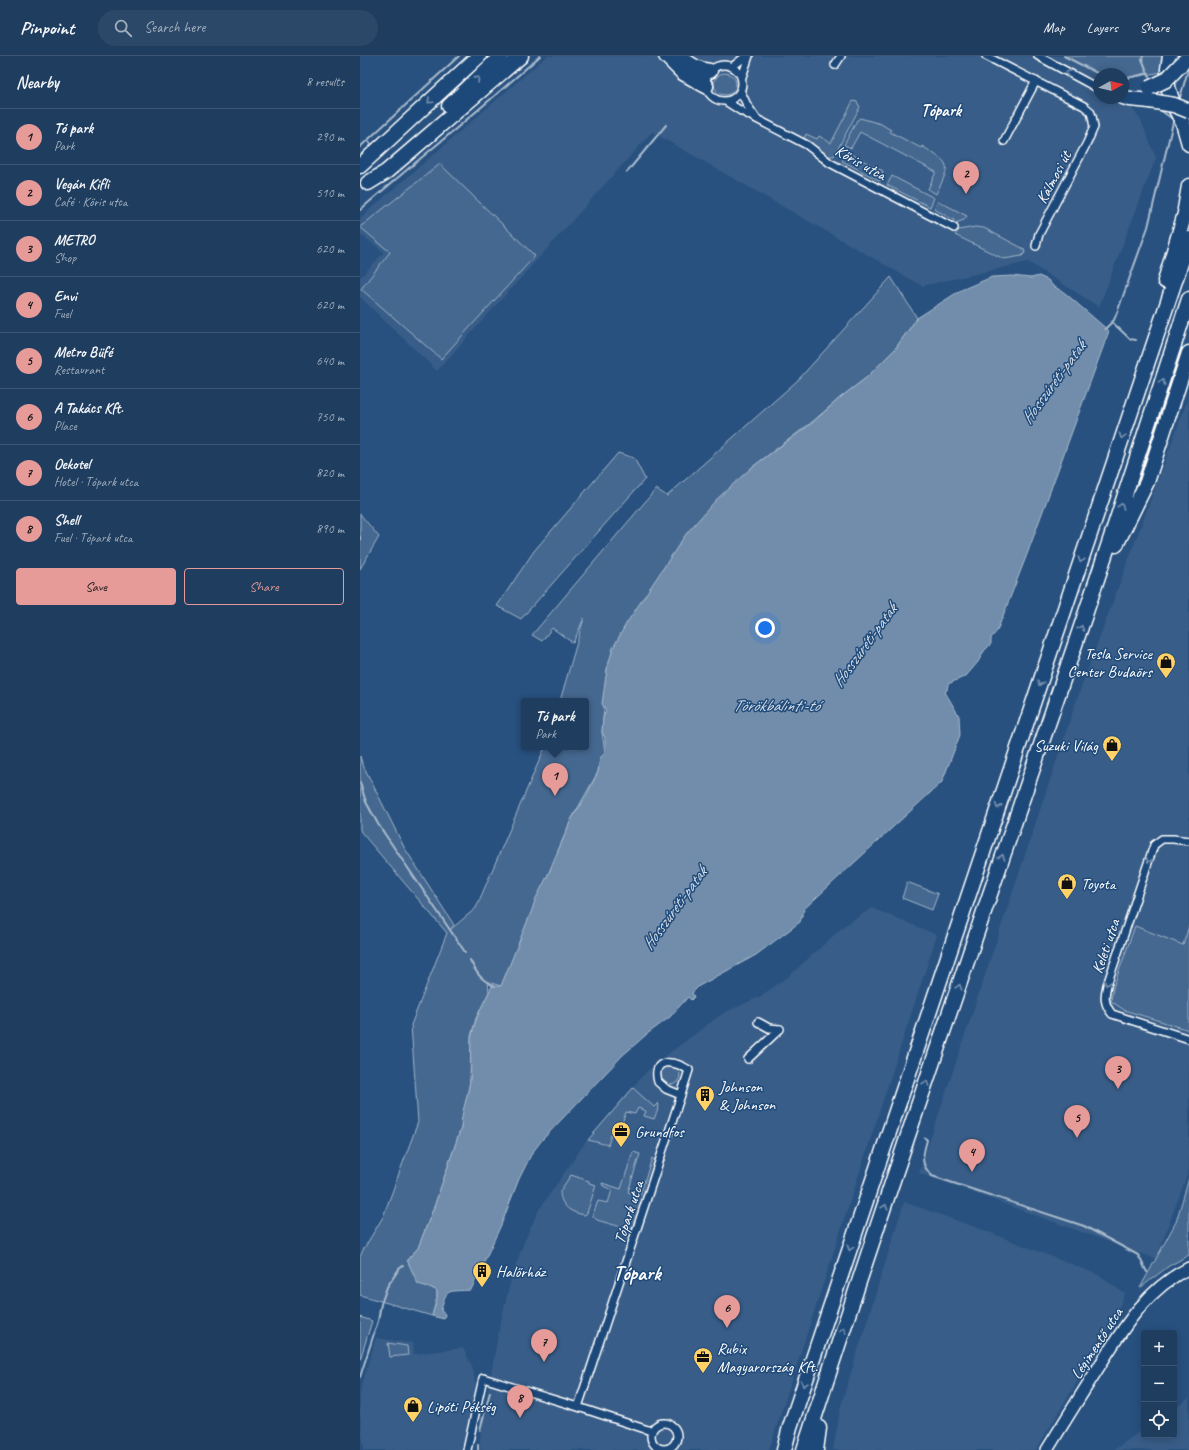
<!DOCTYPE html>
<meta charset="utf-8">
<style>
:root{--surface:#1e3d5f;--page:#2b4868;--text:#f1f3f6;--muted:#a1aebd;--line:#3c5674;--accent:#e69b98}
body{margin:0;font-family:Caveat,sans-serif;background:var(--page);color:var(--text)}
.controls{position:absolute;right:12px;bottom:12px;display:grid;overflow:hidden;border-radius:4px;box-shadow:0 2px 10px #0003}
.controls button{width:36px;height:36px;display:grid;place-items:center;padding:0;border:0;border-bottom:1px solid var(--line);background:var(--surface);color:var(--text);font:20px sans-serif}
.compass{position:absolute;left:733px;top:12px;width:36px;height:36px;border-radius:50%;background:var(--surface);box-shadow:0 2px 10px #0003;rotate:82deg}
.you{position:absolute;left:405px;top:572px;width:14px;height:14px;margin:-10px;border:3px solid #fff;border-radius:50%;background:#1a73e8;box-shadow:0 0 0 6px #1a73e833}
.badge{display:grid;place-items:center;width:26px;height:26px;border-radius:50%;background:var(--accent);color:#111;font-size:13px;font-weight:700}
.pin{position:absolute;translate:-50% -33px;filter:drop-shadow(0 1px 2px #0008)}
.pin::after{content:'';position:absolute;top:21px;width:14px;height:12px;background:inherit;clip-path:polygon(0 0,100% 0,50% 100%)}
.popup{position:absolute;left:161px;top:642px;width:68px;height:52px;box-sizing:border-box;display:grid;place-content:center;border-radius:4px;background:var(--surface);filter:drop-shadow(0 1px 3px #0005);font-size:13px;white-space:nowrap;color:var(--muted)}
.popup b{font-size:15px;color:var(--text)}
.popup::after{content:'';position:absolute;left:50%;top:100%;margin-left:-8px;border:8px solid transparent;border-top-color:var(--surface)}
.list{margin:0;padding:0;list-style:none}
h2{display:flex;justify-content:space-between;align-items:center;height:52px;margin:0;padding:0 16px;font-size:17px}
h2 small{font-size:13px;font-weight:400;color:var(--muted)}
.list li{display:grid;grid-template-columns:26px 1fr auto;gap:12px;align-items:center;box-sizing:border-box;height:56px;padding:0 16px;border-top:1px solid var(--line)}
.list b{display:block;font-size:15px;white-space:nowrap}
.list p{margin:0;font-size:13px;white-space:nowrap;color:var(--muted)}
.list em{font-size:13px;font-style:normal;color:var(--muted)}
.actions{display:flex;gap:8px;padding:12px 16px}
.actions a{flex:1;padding:9px 0;border:1px solid var(--accent);border-radius:4px;text-align:center;font-size:14px;color:var(--accent)}
.actions .main{background:var(--accent);color:#111}
.icon{flex:none;width:22px;height:22px;fill:none;stroke:currentColor;stroke-width:2;stroke-linecap:round;stroke-linejoin:round}
.map{position:relative;flex:none;width:829px;height:1394px;overflow:hidden}
header{display:flex;align-items:center;gap:24px;box-sizing:border-box;height:56px;padding:0 20px;background:var(--surface);border-bottom:1px solid var(--line)}
header strong{font-size:19px}
nav{display:flex;gap:22px;margin-inline-start:auto;font-size:14px}
.search{width:280px;height:36px;background:var(--page);display:flex;align-items:center;gap:10px;box-sizing:border-box;padding:0 14px;border-radius:22px;color:var(--muted);font-size:15px}
main{display:flex}
aside{flex:1;background:var(--surface)}
.map>svg:first-child{display:block}
.built{fill:#375d88}
.green{fill:#446890;stroke:#a2b4c8}
.water{fill:#718dab;stroke:#aabbcd}
.lines{fill:none;stroke-linecap:round;stroke-linejoin:round}
.stream{stroke:#aabbcd;stroke-width:2}
.street-casing{stroke:#fff;stroke-width:10}
.secondary-casing{stroke:#fff;stroke-width:14}
.highway-casing{stroke:#fff;stroke-width:17}
.street{stroke:#1f4a7a;stroke-width:7}
.secondary{stroke:#1f4a7a;stroke-width:11}
.highway{stroke:#1f4a7a;stroke-width:14}
.highway-bridge-casing{stroke:#fff;stroke-width:17;stroke-linecap:butt}
.highway-bridge{stroke:#1f4a7a;stroke-width:14}
.oneway{stroke:#7992af}
.labels{text-anchor:middle;stroke-width:3;stroke-linejoin:round;paint-order:stroke}
.street-label{font-size:16px;fill:#fff;stroke:#1f4a7a}
.poi-label{font-size:16px;fill:#fff;stroke:#1f4a7a;text-anchor:start}
.neighbourhood-label{font-size:17px;font-weight:bold;fill:#fff;stroke:#1f4a7a}
.water-label{font-size:17px;font-style:italic;fill:#d4dde6;stroke:#1f4a7a}
.district-label{font-size:20px;font-weight:bold;fill:#fff;stroke:#1f4a7a}
</style>
<header>
<strong>Pinpoint</strong>
<div class="search"><svg class="icon" aria-label="search" viewBox="0 0 24 24"><circle cx="10" cy="10" r="6"/><path d="M15 15l6 6"/></svg>Search here</div>
<nav><a>Map</a><a>Layers</a><a>Share</a></nav>
</header>
<main>
<aside>
<h2>Nearby<small>8 results</small></h2>
<ul class="list">
<li><span class="badge">1</span><div><b>Tó park</b><p>Park</p></div><em>290 m</em></li>
<li><span class="badge">2</span><div><b>Vegán Kifli</b><p>Café · Kőris utca</p></div><em>510 m</em></li>
<li><span class="badge">3</span><div><b>METRO</b><p>Shop</p></div><em>620 m</em></li>
<li><span class="badge">4</span><div><b>Envi</b><p>Fuel</p></div><em>620 m</em></li>
<li><span class="badge">5</span><div><b>Metro Büfé</b><p>Restaurant</p></div><em>640 m</em></li>
<li><span class="badge">6</span><div><b>A Takács Kft.</b><p>Place</p></div><em>750 m</em></li>
<li><span class="badge">7</span><div><b>Oekotel</b><p>Hotel · Tópark utca</p></div><em>820 m</em></li>
<li><span class="badge">8</span><div><b>Shell</b><p>Fuel · Tópark utca</p></div><em>890 m</em></li>
</ul>
<div class="actions"><a class="main">Save</a><a>Share</a></div>
</aside>
<div class="map">
<svg width="829" height="1394" viewBox="0 0 829 1394">
<rect width="100%" height="100%" fill="#28517f"/>
<filter id="ink" filterUnits="userSpaceOnUse"><feTurbulence type="fractalNoise" baseFrequency=".025" numOctaves="2"/><feDisplacementMap in="SourceGraphic" scale="8" xChannelSelector="R" yChannelSelector="G"/><feConvolveMatrix kernelMatrix="1 2 1 2 8 2 1 2 1" color-interpolation-filters="sRGB"/></filter>
<g filter="url(#ink)">
<!-- built -->
<path class="built" d="M187,0H704L739,18V42H763V40L781,64L796,102L739,251L668,206L562,230L292,76L77,315L0,241V222L24,196L0,178V162Z
M829,340V1114L796,1203L559,1117L719,637Z
M512,852L577,879L409,1394H119L121,1375L139,1273L152,1219L164,1186L178,1155L227,1084L284,1018L300,1004L363,957L399,941L429,920L485,869Z
M544,1146L621,1173L739,1219L765,1238L749,1273L676,1394H473L481,1349Z
M16,1282L53,1287L54,1298L103,1292L113,1312L116,1333L103,1394H4L0,1358V1336Z
M829,1342V1394H754L784,1372V1379H814V1353Z"/>
<!-- green -->
<path class="green" d="M704,0H806L802,16L763,23V18H739Z
M354 28a11 11 0 1 1 22 0a11 11 0 1 1-22 0Z
M493,45L497,46L500,51L474,100H469L444,82L446,78L457,83L459,80L471,87Z
M500,62L521,68L531,74L530,76L561,92L562,90C591,109 592,106 576,138L568,133L576,116L500,76L491,92L484,89L497,64Z
M487,96L523,115L520,125L482,105Z
M80,108L175,200L81,303L1,233L30,196L0,171Z
M532,120L574,142L570,151L527,129Z
M578,145L607,160L604,164L593,168L594,164L574,153Z
M615,171L624,172L664,193L665,197L662,200L644,203L595,179L599,174Z
M531,221L557,262L535,293L506,322L481,341L452,366L391,412L247,613L242,676L245,697L240,702L238,716L211,764L141,930L128,926L129,936L116,962L111,980L110,1025L101,1072L74,1151L58,1192L47,1204L72,1232L77,1235V1242L72,1260L0,1239V1201L3,1194L23,1161L58,1066L51,969L87,877L1,776L0,773V700L2,707L44,791L94,869L90,874L116,852L185,691H226V645H200L224,562L213,587L192,572L182,585L172,579L296,433L307,440L438,324Z
M258,397L274,402L285,423L161,563L137,550L174,495Z
M0,458L19,481L0,513Z
M547,826L578,838L572,854L542,842Z
M775,870L823,889L829,870V974L764,954L751,945L753,932Z
M300 1019a10 10 0 1 1 20 0a10 10 0 1 1-20 0Z
M273,1032L294,1051L298,1047L299,1051L294,1063L284,1060L286,1055L278,1052L275,1058L266,1056L258,1078L252,1076L248,1089L228,1084Z
M273,1096L280,1098L268,1136L280,1139L292,1102L295,1104L273,1170L268,1173L237,1164L233,1160V1158L238,1145L248,1147L252,1134L243,1130L242,1127L261,1133Z
M211,1119L229,1125V1127L236,1129L227,1157L225,1159C211,1157 200,1150 200,1135Z
M829,1122V1199L809,1210L780,1232L816,1166Z
M0,1261L12,1265L0,1304Z
M28,1287L47,1290L48,1299L30,1301Z"/>
<!-- water -->
<path class="water" d="M652,220L671,222L679,220L688,224L693,230L705,237L749,275L666,501L637,575L631,582V588L624,595L618,606L606,620L588,628L587,634L585,636L599,660L600,679L582,726L444,853L440,866L396,899L339,930L332,937L334,941L331,944L328,941L310,961L287,978L263,999L182,1084L172,1097L159,1123L141,1169L111,1234C88,1236 86,1231 81,1255L85,1258L84,1263L72,1260L77,1242V1235L72,1232L58,1228L47,1204L58,1192L74,1151L101,1072C101,1056 108,1041 110,1024C112,1010 109,991 112,978C116,961 124,946 132,930H141L172,854L175,844L188,819L211,764L226,740L238,716L240,702L245,697V682L242,676L243,662L246,654L242,648L247,613L253,592L266,568L326,478L357,443L391,412L452,367L481,341L506,322L535,293L557,262L601,234L632,221Z"/>
<g class="lines">
<!-- stream -->
<path class="stream" d="M704,0L739,18
M783,0L782,3L791,25
M763,23L789,17
M819,45L829,11
M799,52L800,54L814,64
M8,84L12,89
M0,91L99,0
M267,116L306,69
M0,154C60,102 121,53 180,0
M752,266L770,283L776,284
M745,273L754,264L758,254L788,171L814,62
M0,481V485
M0,727L6,746L18,768L105,896
M110,904C117,918 120,923 134,930
M565,1082L567,1084C563,1100 559,1107 572,1120L724,1170L778,1199L787,1216
M0,1321L18,1265L21,1248L27,1231L39,1213L43,1210
M120,1374L130,1336
M118,1394V1389"/>
<!-- street casing -->
<g class="street-casing">
<path id="street" d="M626,0L724,50L730,55L732,60L734,71L727,87L679,178L676,190
M678,0L739,33
M346 27a18 18 0 1 1 36 0a18 18 0 1 1-36 0Z
M475,9L481,0
M372,11L386,0
M382,21L389,0
M381,36L387,49L396,62
M367,46L381,55L447,89L470,107L594,172
M644,85L676,25
M829,785L813,783H802L794,789L747,929C744,941 744,948 752,958L829,983
M398,966L409,972L420,973
M388,1003L420,973
M218,1351C253,1247 287,1143 321,1039L329,1014C315,1005 291,1000 298,1026L306,1033L321,1039
M291 1380a13 13 0 1 1 26 0a13 13 0 1 1-26 0Z
M107,1394L123,1322L218,1351L291,1375"/>
</g>
<!-- secondary casing -->
<g class="secondary-casing">
<path id="secondary" d="M687,1394C703,1368 719,1342 735,1317C761,1276 784,1234 829,1212"/>
</g>
<!-- highway casing -->
<g class="highway-casing">
<path id="highway" d="M306,0L323,17L346,30
M319,0C330,8 337,14 350,15
M810,0L808,13V31L814,50L823,67L829,88
M763,41L770,43L790,45
M89,50L141,0
M0,110L119,0
M8,127L26,116L161,0
M825,153L829,130
M805,225L829,144
M756,489L787,426L829,297
M424,1394L430,1371L829,183
M444,1394C534,1113 632,835 726,556C761,452 795,348 829,243
M456,1394L459,1372"/>
</g>
<!-- street -->
<use href="#street" class="street"/>
<!-- secondary -->
<use href="#secondary" class="secondary"/>
<!-- highway -->
<use href="#highway" class="highway"/>
<!-- highway-bridge casing -->
<g class="highway-bridge-casing">
<path id="highway-bridge" d="M789,32L806,24L829,0
M790,45L814,49L829,55"/>
</g>
<!-- highway-bridge -->
<use href="#highway-bridge" class="highway-bridge"/>
</g>
<!-- one-way arrows -->
<defs><path id="oneway-chevron" d="M-2-3.5L2.5 0L-2 3.5" fill="none" stroke-width="1.6" stroke-linecap="round" stroke-linejoin="round"/></defs>
<g class="oneway">
<use href="#oneway-chevron" transform="translate(708 17) rotate(-151)"/>
<use href="#oneway-chevron" transform="translate(117 23) rotate(-44)"/>
<use href="#oneway-chevron" transform="translate(70 45) rotate(137)"/>
<use href="#oneway-chevron" transform="translate(802 326) rotate(-72)"/>
<use href="#oneway-chevron" transform="translate(762 380) rotate(109)"/>
<use href="#oneway-chevron" transform="translate(761 450) rotate(-72)"/>
<use href="#oneway-chevron" transform="translate(721 504) rotate(109)"/>
<use href="#oneway-chevron" transform="translate(721 572) rotate(-71)"/>
<use href="#oneway-chevron" transform="translate(680 627) rotate(109)"/>
<use href="#oneway-chevron" transform="translate(638 750) rotate(109)"/>
<use href="#oneway-chevron" transform="translate(642 801) rotate(-71)"/>
<use href="#oneway-chevron" transform="translate(789 804) rotate(109)"/>
<use href="#oneway-chevron" transform="translate(747 927) rotate(106)"/>
<use href="#oneway-chevron" transform="translate(599 931) rotate(-72)"/>
<use href="#oneway-chevron" transform="translate(566 1027) rotate(-71)"/>
<use href="#oneway-chevron" transform="translate(525 1151) rotate(-71)"/>
<use href="#oneway-chevron" transform="translate(490 1192) rotate(108)"/>
<use href="#oneway-chevron" transform="translate(483 1274) rotate(-71)"/>
<use href="#oneway-chevron" transform="translate(444 1328) rotate(108)"/>
</g>
</g>
<!-- icons -->
<defs>
<g id="shop-pin" transform="scale(1)"><path d="M0 17L-7.5 6A9.5 9.5 0 1 1 7.5 6Z" fill="#ffd166" stroke="#1f4a7a"/><path d="M-5-2.5h2.3a2.7 3.5 0 0 1 5.4 0H5L5.5 6h-11ZM-1.5-2.5h3a1.5 2.3 0 0 0-3 0Z" fill="#111"/></g>
<g id="building-pin" transform="scale(1)"><path d="M0 17L-7.5 6A9.5 9.5 0 1 1 7.5 6Z" fill="#ffd166" stroke="#1f4a7a"/><path d="M-4-6H4V6H1V3H-1V6H-4ZM-2.5-4.3h1.7v1.8h-1.7ZM.8-4.3h1.7v1.8H.8ZM-2.5-1h1.7V.8h-1.7ZM.8-1h1.7V.8H.8Z" fill="#111"/></g>
<g id="office-pin" transform="scale(1)"><path d="M0 17L-7.5 6A9.5 9.5 0 1 1 7.5 6Z" fill="#ffd166" stroke="#1f4a7a"/><path d="M-6-3h4V-5.5h4V-3h4V5H-6ZM-1-4.5V-3h2v-1.5ZM-6 0V1H6V0Z" fill="#111"/></g>
</defs>
<g fill-rule="evenodd">
<use href="#shop-pin" x="806" y="606"/>
<use href="#shop-pin" x="752" y="689"/>
<use href="#shop-pin" x="707" y="827"/>
<use href="#building-pin" x="345" y="1039"/>
<use href="#office-pin" x="261" y="1075"/>
<use href="#building-pin" x="122" y="1215"/>
<use href="#office-pin" x="343" y="1301"/>
<use href="#shop-pin" x="53" y="1350"/>
</g>
<g class="labels">
<!-- street labels -->
<g class="street-label">
<text transform="translate(501 106) rotate(29)" y="6">Kőris utca</text>
<text transform="translate(693 121) rotate(-62)" y="6">Kálmosi út</text>
<text transform="translate(745 890) rotate(-71)" y="6">Keleti utca</text>
<text transform="translate(268 1156) rotate(-72)" y="6">Tópark utca</text>
<text transform="translate(736 1287) rotate(-57)" y="6">Légimentő utca</text>
</g>
<!-- poi labels -->
<g class="poi-label">
<text x="792" y="603" text-anchor="end">Tesla Service<tspan x="792" dy="18">Center Budaörs</tspan></text>
<text x="738" y="695" text-anchor="end">Suzuki Világ</text>
<text x="721" y="833">Toyota</text>
<text x="359" y="1036">Johnson<tspan x="359" dy="18">&amp; Johnson</tspan></text>
<text x="275" y="1081">Grundfos</text>
<text x="136" y="1221">Halőrház</text>
<text x="357" y="1298">Rubix<tspan x="357" dy="18">Magyarország Kft.</tspan></text>
<text x="67" y="1356">Lipóti Pékség</text>
</g>
<!-- neighbourhood labels -->
<g class="neighbourhood-label">
<text x="581" y="60">Tópark</text>
</g>
<!-- water labels -->
<g class="water-label">
<text transform="translate(693 326) rotate(-54)" y="6">Hosszúréti-patak</text>
<text transform="translate(504 589) rotate(-54)" y="6">Hosszúréti-patak</text>
<text x="416" y="655">Törökbálinti-tó</text>
<text transform="translate(314 852) rotate(-54)" y="6">Hosszúréti-patak</text>
</g>
<!-- district labels -->
<g class="district-label">
<text x="277" y="1224">Tópark</text>
</g>
</g>
</svg>
<div class="controls">
<button>+</button>
<button>−</button>
<button><svg class="icon" aria-label="locate" viewBox="0 0 24 24"><circle cx="12" cy="12" r="6"/><path d="M12 2v4M12 18v4M2 12h4M18 12h4"/></svg></button>
</div>
<svg class="compass" viewBox="-18 -18 36 36"><path d="M0-13l5 13h-10z" fill="#e53935"/><path d="M0 13l5-13h-10z" fill="#a1aebd"/></svg>
<div class="you"></div>
<div class="pin badge" style="left:195px;top:740px">1</div>
<div class="popup"><b>Tó park</b>Park</div>
<div class="pin badge" style="left:606px;top:138px">2</div>
<div class="pin badge" style="left:758px;top:1033px">3</div>
<div class="pin badge" style="left:612px;top:1116px">4</div>
<div class="pin badge" style="left:717px;top:1082px">5</div>
<div class="pin badge" style="left:367px;top:1272px">6</div>
<div class="pin badge" style="left:184px;top:1306px">7</div>
<div class="pin badge" style="left:160px;top:1362px">8</div>
</div>
</main>
